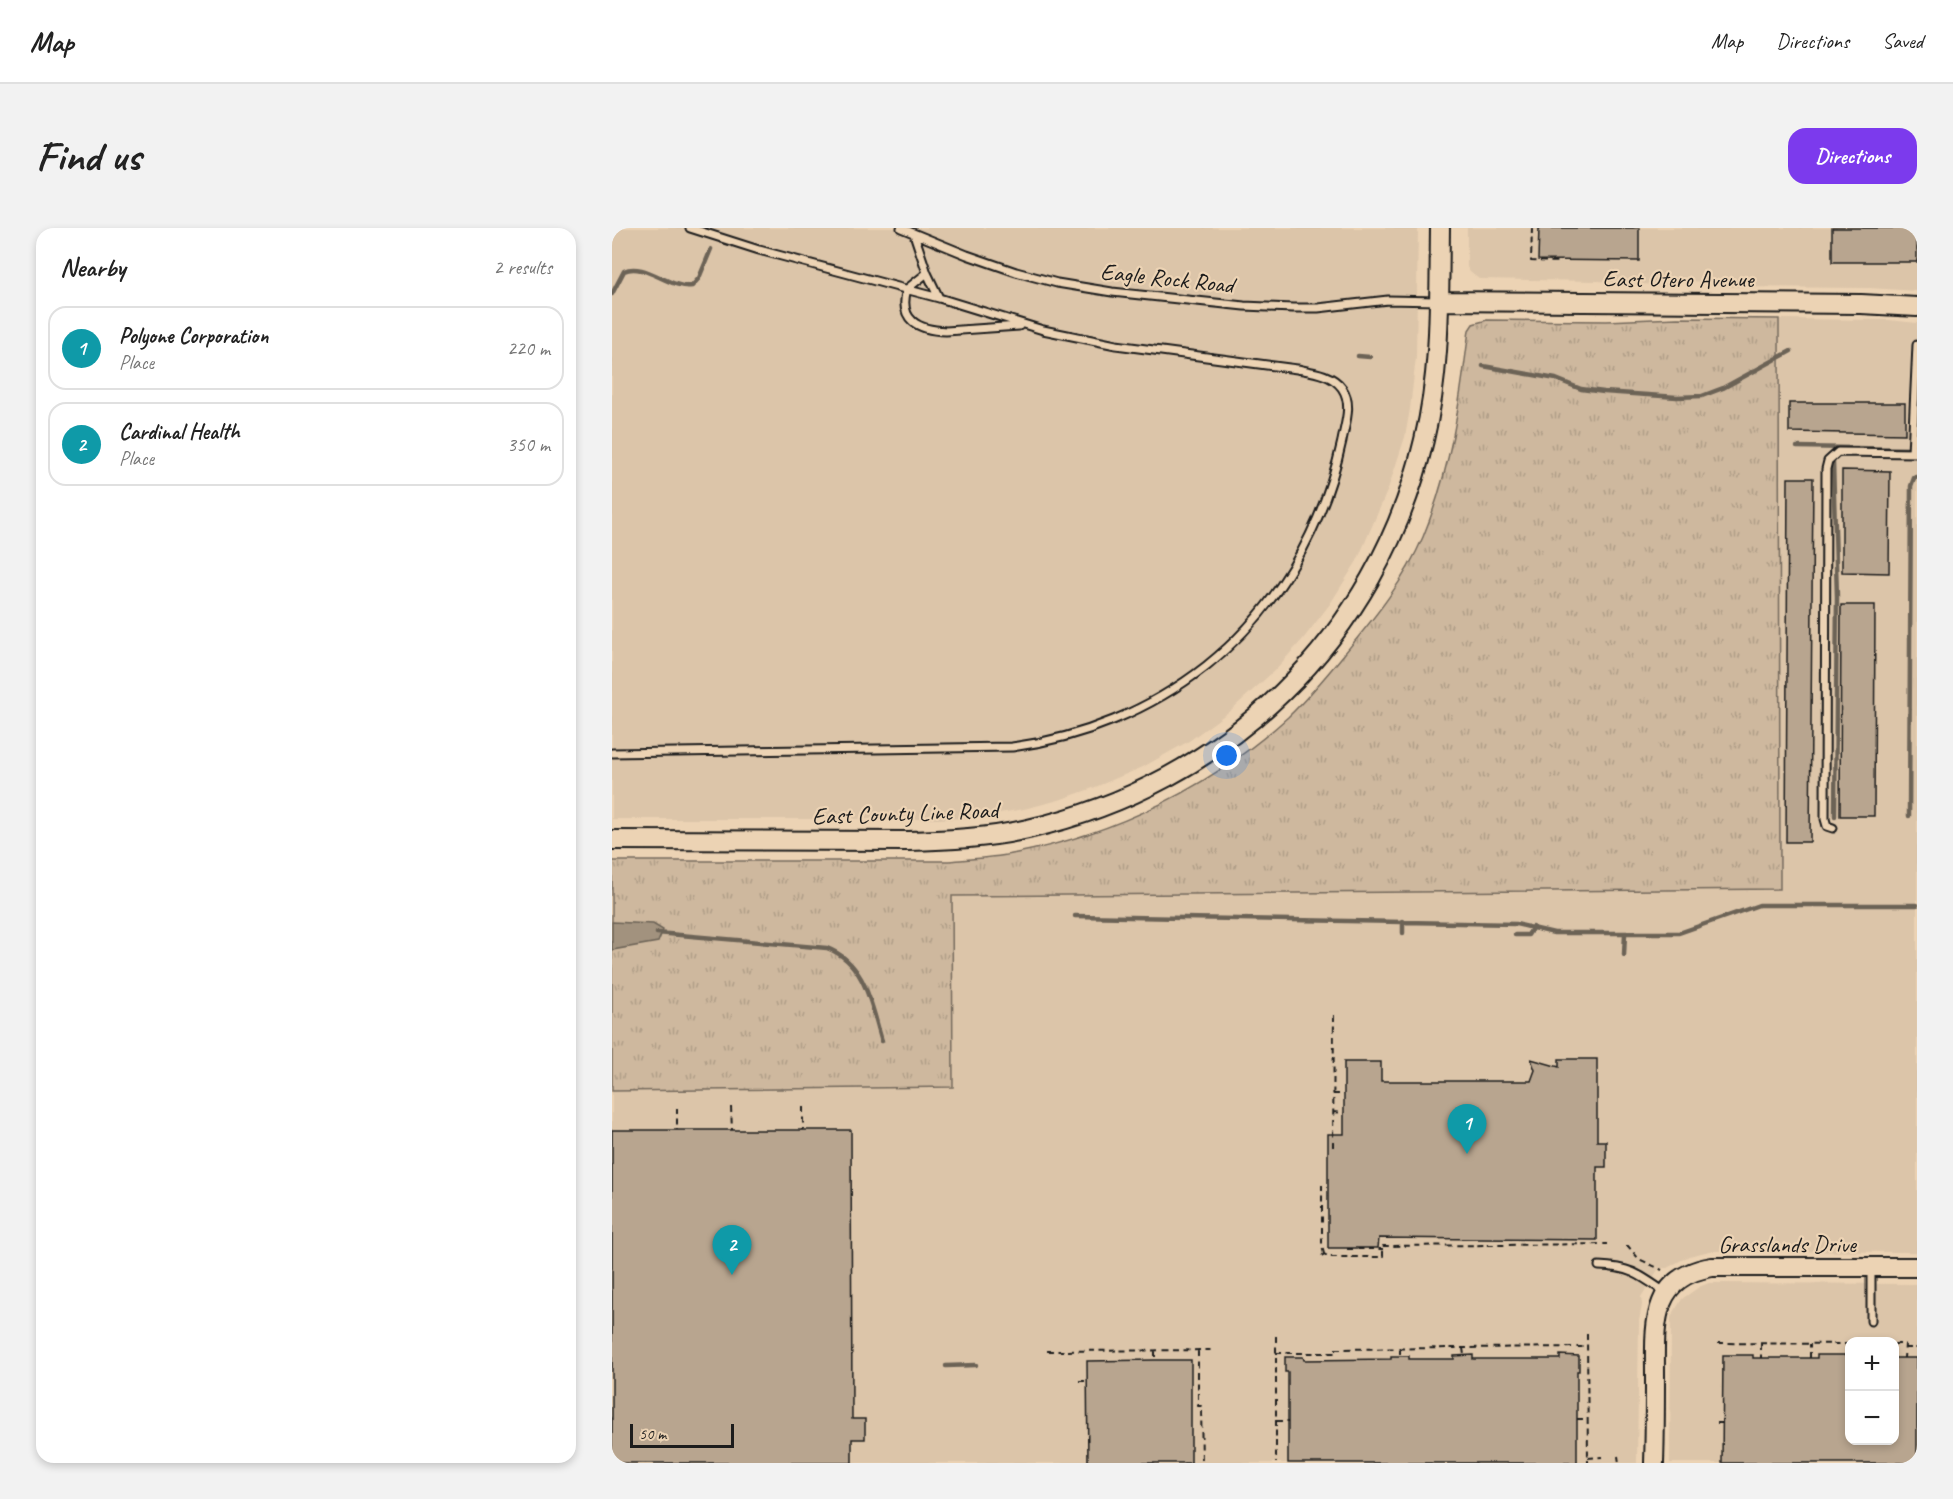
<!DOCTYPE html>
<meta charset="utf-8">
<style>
:root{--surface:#fff;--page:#f2f2f2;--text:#222;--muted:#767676;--line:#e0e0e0;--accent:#7c3aed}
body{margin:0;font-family:Caveat,sans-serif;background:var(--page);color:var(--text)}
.controls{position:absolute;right:18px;bottom:18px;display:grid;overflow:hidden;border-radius:12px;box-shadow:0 3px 9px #0003}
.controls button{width:54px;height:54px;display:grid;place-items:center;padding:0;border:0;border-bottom:2px solid var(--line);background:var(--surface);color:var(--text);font:30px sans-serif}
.scale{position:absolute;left:18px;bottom:15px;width:104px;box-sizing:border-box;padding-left:6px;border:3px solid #1c1c1c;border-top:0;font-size:16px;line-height:21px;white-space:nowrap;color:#1c1c1c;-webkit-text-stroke:4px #ecd3b4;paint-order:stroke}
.you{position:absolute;left:615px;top:528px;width:21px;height:21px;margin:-15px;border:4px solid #fff;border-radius:50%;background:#1a73e8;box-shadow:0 0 0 9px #1a73e833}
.badge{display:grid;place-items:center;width:39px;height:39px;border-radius:50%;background:var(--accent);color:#fff;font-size:20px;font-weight:700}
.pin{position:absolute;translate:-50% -50px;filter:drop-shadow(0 2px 3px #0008)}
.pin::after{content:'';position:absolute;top:32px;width:21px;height:18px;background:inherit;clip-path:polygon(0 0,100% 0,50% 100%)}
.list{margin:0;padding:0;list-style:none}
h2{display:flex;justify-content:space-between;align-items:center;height:78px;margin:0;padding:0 24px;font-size:26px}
h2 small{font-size:20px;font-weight:400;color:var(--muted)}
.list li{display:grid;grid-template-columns:39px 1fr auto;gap:18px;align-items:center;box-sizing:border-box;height:84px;margin:0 12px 12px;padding:0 12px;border:2px solid var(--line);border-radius:18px}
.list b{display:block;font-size:22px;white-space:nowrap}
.list p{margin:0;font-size:20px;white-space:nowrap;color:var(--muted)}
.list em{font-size:20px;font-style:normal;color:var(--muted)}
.map{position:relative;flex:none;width:1305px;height:1235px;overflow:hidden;border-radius:18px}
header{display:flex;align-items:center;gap:36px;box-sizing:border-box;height:84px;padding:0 30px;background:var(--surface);border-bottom:2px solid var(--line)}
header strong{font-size:28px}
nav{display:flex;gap:33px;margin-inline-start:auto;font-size:21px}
.intro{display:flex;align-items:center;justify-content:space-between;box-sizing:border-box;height:144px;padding:0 36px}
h1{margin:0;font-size:42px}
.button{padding:15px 27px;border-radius:18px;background:var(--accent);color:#fff;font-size:21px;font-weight:700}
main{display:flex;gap:36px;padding:0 36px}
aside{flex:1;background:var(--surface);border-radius:18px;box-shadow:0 3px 9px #0003}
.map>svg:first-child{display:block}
.built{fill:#dcc5a9;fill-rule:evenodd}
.grass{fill:url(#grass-tufts);stroke:#756a5d;stroke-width:1.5}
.water{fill:#a2927e;stroke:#6c6357;stroke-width:1.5}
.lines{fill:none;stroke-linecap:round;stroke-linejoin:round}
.stream{stroke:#6c6357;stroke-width:4.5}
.building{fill:#b8a58f;stroke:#1c1c1c;stroke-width:1.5}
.lane-casing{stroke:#1c1c1c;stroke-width:11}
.secondary-casing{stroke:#1c1c1c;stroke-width:22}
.path{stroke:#1c1c1c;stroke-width:2;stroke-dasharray:6 4.5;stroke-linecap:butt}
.lane{stroke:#ecd3b4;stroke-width:7}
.secondary{stroke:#ecd3b4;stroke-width:18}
.labels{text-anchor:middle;stroke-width:4.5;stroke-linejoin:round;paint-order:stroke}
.street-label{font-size:24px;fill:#1c1c1c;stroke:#ecd3b4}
</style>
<header>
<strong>Map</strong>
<nav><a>Map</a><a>Directions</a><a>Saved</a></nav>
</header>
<div class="intro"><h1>Find us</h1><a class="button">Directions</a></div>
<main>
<aside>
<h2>Nearby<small>2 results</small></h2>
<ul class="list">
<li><span class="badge" style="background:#0f9aa8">1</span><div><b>Polyone Corporation</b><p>Place</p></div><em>220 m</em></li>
<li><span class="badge" style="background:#0f9aa8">2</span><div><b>Cardinal Health</b><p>Place</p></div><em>350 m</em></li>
</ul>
</aside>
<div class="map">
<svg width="1305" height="1235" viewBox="0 0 1305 1235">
<defs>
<pattern id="grass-tufts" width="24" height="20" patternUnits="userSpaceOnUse" patternTransform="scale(1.5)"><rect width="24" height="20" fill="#ceb89e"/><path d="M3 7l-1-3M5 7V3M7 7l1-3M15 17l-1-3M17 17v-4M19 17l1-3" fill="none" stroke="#b09e88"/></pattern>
</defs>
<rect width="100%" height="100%" fill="#ecd3b4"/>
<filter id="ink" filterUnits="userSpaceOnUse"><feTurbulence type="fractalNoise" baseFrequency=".0167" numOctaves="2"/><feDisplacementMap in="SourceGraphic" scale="12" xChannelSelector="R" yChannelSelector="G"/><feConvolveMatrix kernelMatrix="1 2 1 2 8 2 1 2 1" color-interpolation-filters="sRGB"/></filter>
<g filter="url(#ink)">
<!-- built -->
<path class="built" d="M0,0H806L804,129L798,181L793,209L776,261L745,333L718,376L691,411L662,443L619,482L577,513L531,539L481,560L447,572L412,581L357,590L323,591H0Z
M855,0H1305V63L1257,60L1117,59L1105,54L1073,53L1059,58L986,53L867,51L858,44L855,39Z
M1167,91L1277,92L1305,95V1024L1098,1023L1077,1028L1055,1040H1047L1029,1069L1030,1077L1027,1093L1025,1235H0V863L340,859V668L1168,661Z
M1097,1055L1305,1056V1235H1058L1059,1089L1070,1071L1087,1059ZM1238,1114H1282V1212H1238Z"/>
<!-- grass -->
<path class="grass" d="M1065,90L1167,91L1168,661L340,668L341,859L0,863V633H337C357,631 379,630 400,626C503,606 598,560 676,489C697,469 715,447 733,425C763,389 793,352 811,309C839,241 848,174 857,102L861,96L875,92L995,93Z"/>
<!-- water -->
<path class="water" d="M0,694L41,696L51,702L46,714L0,722Z"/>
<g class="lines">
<!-- stream -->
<path class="stream" d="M0,66L12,43C32,33 59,62 80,58L87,50L99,21
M746,128L758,129
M871,138L944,151L969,161L992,164L1065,169L1090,168L1111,160L1179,123
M1185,219L1300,221
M1223,588L1225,369L1221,234V227L1226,220
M1297,588L1299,258L1302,250L1305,249
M463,688L904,696L942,705H1067L1147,677H1305
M791,693V705
M45,705L215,720C254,735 259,777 270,813
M903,707H916L921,699
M1012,727L1013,706
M334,1138L364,1137"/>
</g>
<!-- building -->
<path class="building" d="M927,0H1027V33L926,32Z
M1220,0H1305V34H1220Z
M1177,175H1293V206L1177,204Z
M1230,242L1278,243L1277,345L1230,344Z
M1176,250H1201L1198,614H1174Z
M1229,377H1263L1262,588H1228Z
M919,831L947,839V831H985V913H994V939H985V1012L767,1010L766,1020H716V906H732V834H769V853H919L923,842Z
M0,902H239L240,1191H253V1211H240V1235H0Z
M861,1127V1131H948V1127L967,1128V1143H965V1235H676V1144H673V1129H691L692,1132L779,1131V1128H797V1131H842V1128Z
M1111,1127H1141V1130H1205V1127H1237L1238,1212H1282V1130H1305V1235H1110Z
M543,1132H579V1235H476L475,1133Z"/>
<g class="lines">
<!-- lane casing -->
<g class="lane-casing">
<path id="lane" d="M289,0L355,27L404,44L445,55L500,64L632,78L681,80H706L776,72L826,73
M302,6L315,45L327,70
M315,45L295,61C286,92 306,102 334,103L407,98
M1300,225L1305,117
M0,525L400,519C470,510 538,482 594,438C665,382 711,301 730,213C733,196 741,176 730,160C720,146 701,144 685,141L504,117L431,102L327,70L147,22L78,0
M1221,600L1215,598L1213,591L1214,241L1216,233L1226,224L1305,225
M987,1038C1019,1039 1028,1047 1054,1065
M1259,1093V1041"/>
</g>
<!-- secondary casing -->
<g class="secondary-casing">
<path id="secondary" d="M827,73L1249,76L1305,79
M0,612L296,613C336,612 377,610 416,601C614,556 766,410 812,212C829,142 827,71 828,0
M1042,1235C1043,1206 1043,1177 1043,1147C1043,1098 1038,1049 1100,1039H1305"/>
</g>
<!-- path -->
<path class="path" d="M920,0L919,33L949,34
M721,866H732
M119,879L120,902
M191,879V902
M65,880V902
M721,884L732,885
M721,919L722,784
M710,957V1018L712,1026
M1014,1018H1016L1027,1031L1050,1042
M735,1021H771
M710,1028L712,1026L717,1029H771V1018L995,1016
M975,1106L976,1235
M664,1108V1235
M1106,1115L1238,1116
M1149,1116V1130
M1282,1116H1293L1292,1130
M788,1120V1128
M851,1120L852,1127
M1293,1120H1305
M435,1123L603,1122
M543,1123V1132
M586,1123V1178H589L590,1235
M664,1125H723V1121L975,1119
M1198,1130V1116
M467,1153H475
M965,1191H976
M664,1193H676
M1105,1195H1110
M1006,1228L1007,1235
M976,1230L990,1229"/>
<!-- lane -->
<use href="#lane" class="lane"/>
<!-- secondary -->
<use href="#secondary" class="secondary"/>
</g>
</g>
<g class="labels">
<!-- street labels -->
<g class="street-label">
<text transform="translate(555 50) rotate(6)" y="8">Eagle Rock Road</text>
<text x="1066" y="59">East Otero Avenue</text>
<text transform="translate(293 585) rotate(-2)" y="8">East County Line Road</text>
<text x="1175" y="1024">Grasslands Drive</text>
</g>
</g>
</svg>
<div class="controls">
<button>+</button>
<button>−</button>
</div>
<div class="scale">50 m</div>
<div class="you"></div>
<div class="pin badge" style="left:855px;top:926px;background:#0f9aa8">1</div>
<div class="pin badge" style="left:120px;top:1047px;background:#0f9aa8">2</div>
</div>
</main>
